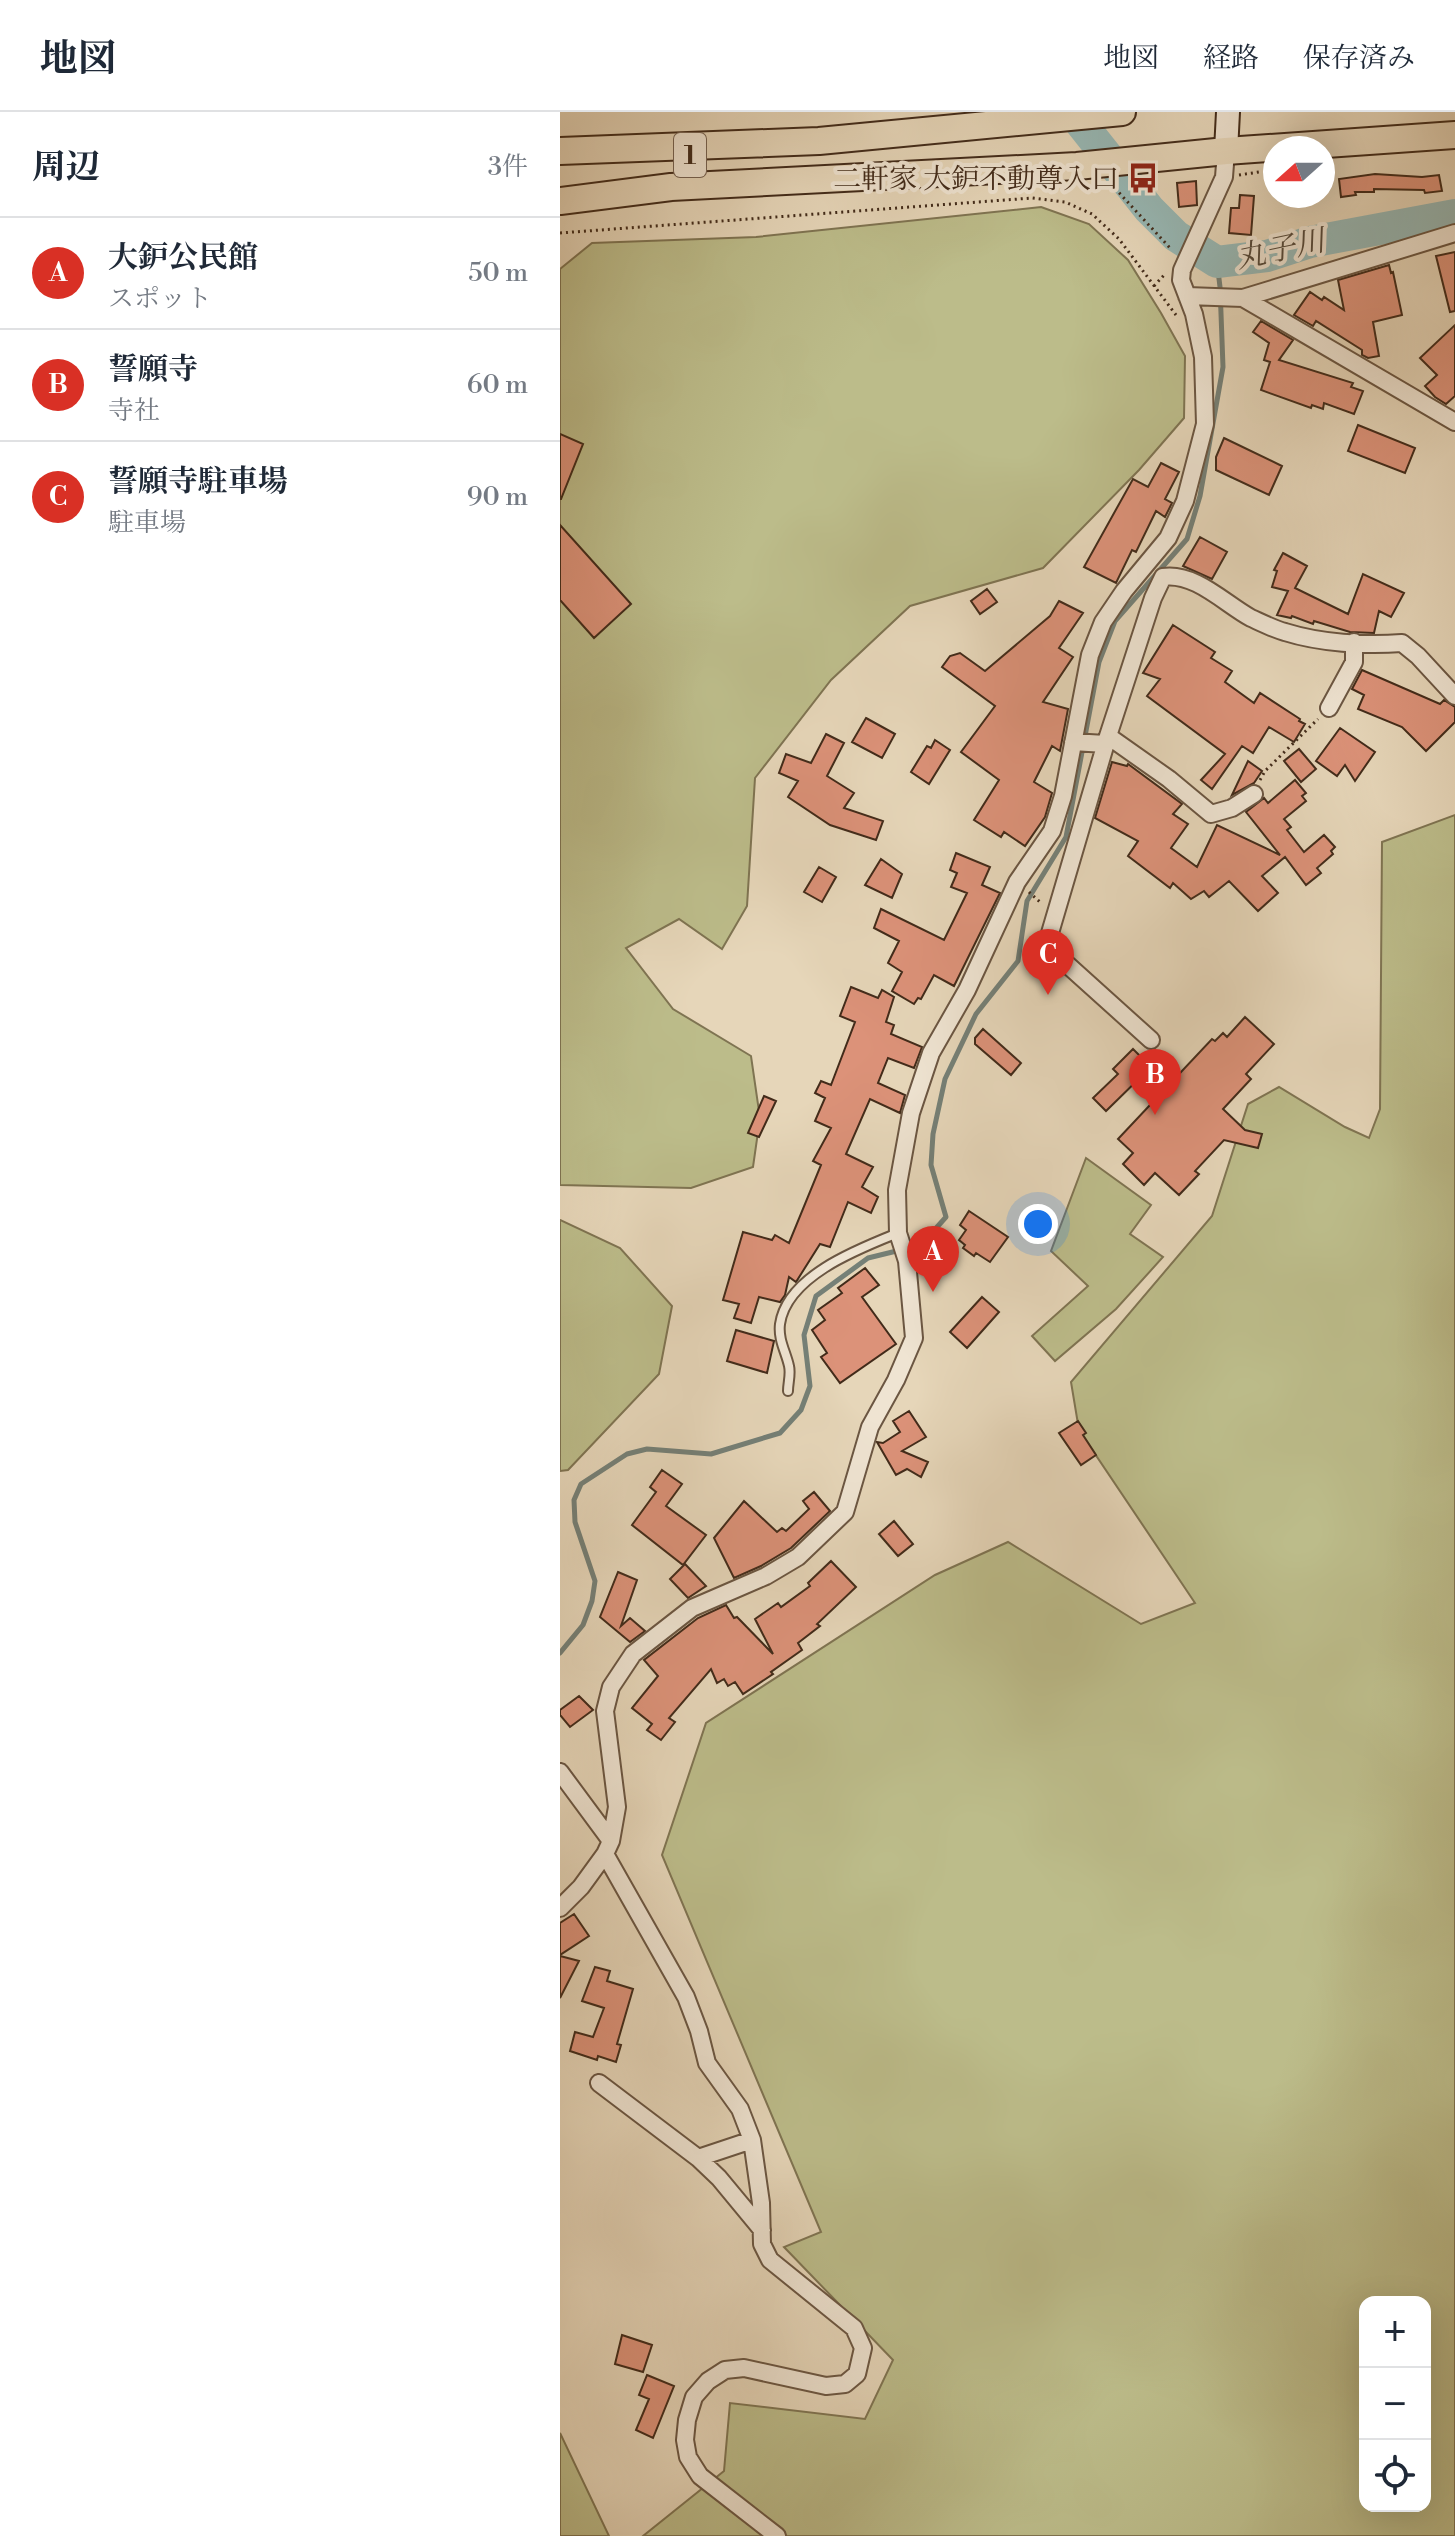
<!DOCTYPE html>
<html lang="ja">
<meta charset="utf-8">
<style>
:root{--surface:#fff;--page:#f2f2f3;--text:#1f2937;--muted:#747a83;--line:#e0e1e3;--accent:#d93025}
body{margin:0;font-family:"Libre Bodoni","Noto Serif JP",serif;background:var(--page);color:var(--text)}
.controls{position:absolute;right:24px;bottom:24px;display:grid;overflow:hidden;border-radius:16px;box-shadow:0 8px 32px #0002}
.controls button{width:72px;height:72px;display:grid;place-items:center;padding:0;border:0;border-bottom:2px solid var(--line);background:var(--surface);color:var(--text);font:40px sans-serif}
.compass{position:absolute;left:703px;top:24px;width:72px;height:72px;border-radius:50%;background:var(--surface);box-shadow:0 8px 32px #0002;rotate:249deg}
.you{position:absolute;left:478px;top:1112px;width:28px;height:28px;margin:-20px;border:6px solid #fff;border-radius:50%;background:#1a73e8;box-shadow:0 0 0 12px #1a73e833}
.badge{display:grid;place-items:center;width:52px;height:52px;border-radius:50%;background:var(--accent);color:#fff;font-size:26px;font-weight:700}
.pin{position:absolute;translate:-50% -66px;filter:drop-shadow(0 2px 4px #0008)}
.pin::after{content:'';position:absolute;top:42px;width:28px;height:24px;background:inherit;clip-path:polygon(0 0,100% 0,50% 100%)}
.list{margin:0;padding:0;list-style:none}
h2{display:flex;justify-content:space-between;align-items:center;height:104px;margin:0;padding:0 32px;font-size:34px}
h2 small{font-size:26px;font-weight:400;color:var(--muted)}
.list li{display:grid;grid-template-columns:52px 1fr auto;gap:24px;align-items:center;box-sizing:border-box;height:112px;padding:0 32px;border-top:2px solid var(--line)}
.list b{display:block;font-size:30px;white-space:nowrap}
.list p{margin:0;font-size:26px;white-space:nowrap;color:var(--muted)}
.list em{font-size:26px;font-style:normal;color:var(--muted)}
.icon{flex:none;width:44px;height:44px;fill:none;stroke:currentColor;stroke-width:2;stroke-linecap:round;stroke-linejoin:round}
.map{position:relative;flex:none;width:895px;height:2424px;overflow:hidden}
header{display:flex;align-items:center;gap:48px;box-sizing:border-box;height:112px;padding:0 40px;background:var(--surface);border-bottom:2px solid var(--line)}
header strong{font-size:38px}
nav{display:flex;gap:44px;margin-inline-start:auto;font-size:28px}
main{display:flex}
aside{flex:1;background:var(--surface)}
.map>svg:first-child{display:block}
.green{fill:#bcbc8a;stroke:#7f7452;stroke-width:2;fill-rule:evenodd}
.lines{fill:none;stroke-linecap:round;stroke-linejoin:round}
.stream{stroke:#758077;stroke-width:5}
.river{stroke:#97b8b5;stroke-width:32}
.building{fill:#dc9279;stroke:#422b1a;stroke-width:2}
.service-casing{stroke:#6b5642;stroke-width:12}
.minor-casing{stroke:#6b5642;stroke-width:20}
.secondary-casing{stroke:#422b1a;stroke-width:26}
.trunk-casing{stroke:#422b1a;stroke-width:30}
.path{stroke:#422b1a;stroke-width:3;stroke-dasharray:2 4;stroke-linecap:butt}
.service{stroke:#efe4d2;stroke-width:8}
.minor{stroke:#efe4d2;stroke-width:16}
.secondary{stroke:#efe4d2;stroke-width:22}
.trunk{stroke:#e6d6b9;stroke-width:26}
.labels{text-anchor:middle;stroke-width:8;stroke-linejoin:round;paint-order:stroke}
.shield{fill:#efe4d2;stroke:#766251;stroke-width:2}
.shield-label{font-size:26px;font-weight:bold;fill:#422b1a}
.poi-label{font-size:28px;fill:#422b1a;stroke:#efe4d2;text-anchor:end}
.water-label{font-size:30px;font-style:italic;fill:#534739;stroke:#efe4d2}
</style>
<header>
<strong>地図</strong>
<nav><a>地図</a><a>経路</a><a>保存済み</a></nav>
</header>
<main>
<aside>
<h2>周辺<small>3件</small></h2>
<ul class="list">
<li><span class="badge">A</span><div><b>大鈩公民館</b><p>スポット</p></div><em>50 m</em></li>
<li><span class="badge">B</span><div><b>誓願寺</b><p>寺社</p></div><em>60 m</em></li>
<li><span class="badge">C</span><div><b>誓願寺駐車場</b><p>駐車場</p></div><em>90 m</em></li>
</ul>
</aside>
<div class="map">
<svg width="895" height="2424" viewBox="0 0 895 2424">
<rect width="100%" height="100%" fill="#e6d6b9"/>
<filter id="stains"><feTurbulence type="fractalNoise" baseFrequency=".0025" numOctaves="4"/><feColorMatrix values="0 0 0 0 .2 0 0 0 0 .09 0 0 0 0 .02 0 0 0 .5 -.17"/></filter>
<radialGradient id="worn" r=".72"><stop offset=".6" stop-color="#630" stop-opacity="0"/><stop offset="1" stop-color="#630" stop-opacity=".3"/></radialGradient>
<!-- green -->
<path class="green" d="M481,95L529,112L568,148L601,201L625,244L624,306L579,358L483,456L350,494L271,568L195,666L187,794L162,837L119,807L66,836L113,897L191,944L200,1006L193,1055L131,1076L0,1073V157L32,131L196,125Z
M895,703V2424H83L164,2359L170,2291L305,2307L333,2248L224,2135L261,2120L102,1743L146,1611L375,1463L448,1430L581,1512L635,1491L519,1318L511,1270L652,1104L688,992L719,975L785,1015L809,1026L820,997L822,730ZM805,2190H865V2394H805Z
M526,1046L591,1093L570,1122L603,1145L556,1197L495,1249L472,1224L528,1174L491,1139Z
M0,1108L60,1136L112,1194L99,1262L8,1358L0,1359Z
M0,2321L49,2424H0Z"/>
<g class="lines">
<!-- stream -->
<path class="stream" d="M0,1541L23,1513L32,1489L35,1469L15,1410L14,1388L21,1372L67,1342L87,1337L151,1342L220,1321L241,1298L250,1274L244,1223L256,1184L308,1146L361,1133L386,1105L371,1053L373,1022L385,967L416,902L458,849L467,789L506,725L539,550L555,509L627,427L640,384L663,255L660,175L657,150"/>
<!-- river -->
<path class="river" d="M512,0L589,97L616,124L657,150L707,144L750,130L895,103"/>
</g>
<!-- building -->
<path class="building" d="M815,62L862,65L879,63L882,79L865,81L864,78L814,77V80H795L796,83L781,85L779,67Z
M636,69L637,93L619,95L617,71Z
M680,83L694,84L691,123L669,121L671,96H679Z
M895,140V199L890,200L876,144Z
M829,153L831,161L833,160L842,203L813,210L819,244L808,246L802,243V238L756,209L753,214L734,203L750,180L762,188L764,185L784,198L778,168Z
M701,209L733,228L719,248L793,271L791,275L803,279L794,302L764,291L763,297L752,293L751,296L701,278L710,250L704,248L709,231L693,220Z
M895,213V284L886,292L875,285L865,274L877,263L860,246Z
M798,313L855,336L845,361L788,339Z
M0,322L23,332L1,387H0Z
M664,326L722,354L709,383L656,358V345Z
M601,351L619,360L605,387L612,391L605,405L596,399L576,440L572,438L556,471L524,455L573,367L588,375Z
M0,413L71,492L34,526L0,488Z
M640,425L667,440L652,467L623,454Z
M723,441L747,454L735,476L788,502L803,462L844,481L831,505L819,499L814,521L790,520L754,509L753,512L732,504L731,506L717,503L728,479L712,475L717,459L714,458Z
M427,477L437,490L420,502L411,489Z
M499,489L523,501L499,536L513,545L483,590L508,597L500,639L492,634L474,670L492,681L485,705L465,734L444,720L441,725L414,708L439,668L401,640L435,594L382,555L390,544L400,541L425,559L490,504Z
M613,513L655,540L651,546L672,559L665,570L694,591L700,581L740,607L739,609L745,612L734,630L709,615L693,641L682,634L652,677L641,668L665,642L587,584L600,567L583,561Z
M802,558L880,592L884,588L895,595V610L866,639L842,615L798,597L804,583L792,577Z
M306,606L335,622L322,646L292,630Z
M780,616L815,640L795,669L785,653L777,664L756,649Z
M266,622L284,631L267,664L294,681L284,696L323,709L316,728L270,713L228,685L238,669L219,661L226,642L251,651Z
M375,628L390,638L369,672L351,660L367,634L371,636Z
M739,637L756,657L741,670L724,649Z
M688,649L702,659L694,671L672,683Z
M552,650L567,654L568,652L622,692L613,702L628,712L611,736L637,755L657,713L720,743L686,700L704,686L708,691L735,668L746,681L742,684L746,689L724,707L731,715L727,718L744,740L764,723L775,735L771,739L773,742L757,756L761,761L746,773L725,745L702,764L718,781L698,799L669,769L649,785L644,779L631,787L613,771L610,776L568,744L578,729L535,706Z
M396,741L430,755L422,773L440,781L394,874L374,863L361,887L358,886L354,892L332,879L342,860L328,851L339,829L314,816L321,797L384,828L407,781L391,775L397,761L390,758Z
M321,747L342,762L332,786L305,773Z
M259,755L276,765L262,790L244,780Z
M291,875L318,886L322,878L334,885L326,910L334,913L331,922L362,935L354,956L328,946L318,971L345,983L340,1001L310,987L286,1042L313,1055L302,1075L318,1085L311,1101L288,1090L270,1135L260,1132L236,1170L229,1165L225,1183L220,1190L199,1185L191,1211L174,1206L179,1192L163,1188L183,1120L212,1128L215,1123L229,1131L261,1053L253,1049L271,1016L255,1009L265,986L255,981L261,969L271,973L295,910L280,904Z
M685,905L714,932L686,962L691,967L663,997L685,1018L702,1022L698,1036L664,1028L635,1059L639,1062L619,1083L595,1061L584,1073L563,1052L573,1041L558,1027L652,927L655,929L663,921L667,925Z
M423,917L461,951L451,963L415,932V926Z
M573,937L591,955L546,999L533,986L558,962L553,957Z
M204,984L216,989L199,1025L188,1021Z
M409,1099L448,1125L430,1150L416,1141L414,1144L403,1136L405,1133L399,1128L406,1118L400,1113Z
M305,1156L319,1173L302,1185L336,1232L280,1271L261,1245L267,1241L252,1218L265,1208L258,1198L282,1181L278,1176Z
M422,1185L439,1200L407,1236L390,1220Z
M176,1218L214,1229L207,1261L167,1249Z
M349,1299L366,1325L342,1339L368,1350L361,1365L347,1357L336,1363L317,1330L323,1331L340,1320L333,1309Z
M518,1309L526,1321L523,1323L536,1343L521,1353L499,1321Z
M102,1358L122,1372L106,1394L146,1423L123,1453L72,1413L96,1380L90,1375Z
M254,1380L270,1399L231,1436L201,1454L174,1466L154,1426L184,1389L217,1420L222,1416L226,1419L249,1397L243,1389Z
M334,1409L353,1432L338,1444L319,1422Z
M271,1449L296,1475L257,1512L260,1514L238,1531L242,1538L211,1560L213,1562L183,1582L175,1570L168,1574L164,1567L157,1571L151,1557L109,1606L115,1610L101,1628L87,1618L92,1612L72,1596L98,1564L84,1548L138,1506L166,1493L174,1506L177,1505L213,1542L195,1507L218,1491L221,1495L250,1474L248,1471Z
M125,1452L146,1474L128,1486L110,1467Z
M58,1460L77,1468L61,1514L70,1506L85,1519L70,1530L40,1505Z
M19,1584L33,1598L10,1615L0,1603V1598Z
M14,1802L29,1824L0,1843V1811Z
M0,1844L19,1849L0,1886Z
M35,1855L50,1859L47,1869L73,1877L57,1932L61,1933L56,1950L38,1944L37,1948L10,1939L15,1920L33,1925L44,1896L22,1889Z
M62,2223L92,2233L83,2260L55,2252Z
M87,2263L114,2274L93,2326L76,2318L89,2287L79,2283Z"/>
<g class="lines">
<!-- service casing -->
<g class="service-casing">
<path id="service" d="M228,1279C228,1271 231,1262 229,1254C226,1240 218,1228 220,1212C227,1164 298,1137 338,1121"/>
</g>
<!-- minor casing -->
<g class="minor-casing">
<path id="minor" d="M627,184L683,186L895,121
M683,186L895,310
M769,596L794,550V530
M548,624L609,667L651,702L672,696L694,682
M513,630L545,632
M591,928L500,846L490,821L548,624L593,486L603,465C635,460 665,492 691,506C702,511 714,517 725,520C760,531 805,534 842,531L858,544L895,584
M0,1660L51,1729
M45,1742L126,1885L139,1919L147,1951L180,1997L192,2028L201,2091L202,2132L210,2148L294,2216L303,2236L297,2262L285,2272L266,2274L184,2256L165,2258L148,2269L134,2285L127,2308L125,2328L128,2345L140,2364L217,2424
M0,1796L21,1775L45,1742L51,1729L57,1695L45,1599L51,1575L73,1542L132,1496L206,1464L238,1445L285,1400L310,1315L336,1268L354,1226L347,1149L338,1121L337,1078L351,1001L371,941L407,878L457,770L492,719L503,684L530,543L543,510L564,479L608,426L625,389L645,312L643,245L634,202L621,168L622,158L664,65L666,39
M39,1971L138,2046L159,2066L202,2118
M138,2046L192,2028"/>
</g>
<!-- secondary casing -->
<g class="secondary-casing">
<path id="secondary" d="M666,39L668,0"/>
</g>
<!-- trunk casing -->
<g class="trunk-casing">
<path id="trunk" d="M0,39L259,29L562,0
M0,89L111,75L517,54L666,39L895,23"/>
</g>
<!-- path -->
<path class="path" d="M679,63L699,60
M551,72L611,137
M0,121L472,86L505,90L532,102L559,127L616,203
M594,174L605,162
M700,668L705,659L758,607
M469,780L481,791"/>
<!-- service -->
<use href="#service" class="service"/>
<!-- minor -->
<use href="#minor" class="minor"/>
<!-- secondary -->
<use href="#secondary" class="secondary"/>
<!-- trunk -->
<use href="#trunk" class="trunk"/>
</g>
<!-- icons -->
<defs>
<g id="bus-bare" transform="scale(2.4)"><path d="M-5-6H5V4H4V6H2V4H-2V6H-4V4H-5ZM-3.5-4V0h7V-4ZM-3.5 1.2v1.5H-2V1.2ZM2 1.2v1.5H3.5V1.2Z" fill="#8f2418" stroke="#efe4d2" stroke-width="2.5" paint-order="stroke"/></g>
</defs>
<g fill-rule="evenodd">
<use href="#bus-bare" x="583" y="66"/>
</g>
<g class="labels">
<!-- shield labels -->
<rect class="shield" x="114" y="21" width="32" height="44" rx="6"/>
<g class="shield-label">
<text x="130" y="52">1</text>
</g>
<!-- poi labels -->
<g class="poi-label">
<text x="559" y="76">二軒家 大鈩不動尊入口</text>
</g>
<!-- water labels -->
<g class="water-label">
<text transform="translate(720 137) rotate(-12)" y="10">丸子川</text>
</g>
</g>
<rect width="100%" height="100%" filter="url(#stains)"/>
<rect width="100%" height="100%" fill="url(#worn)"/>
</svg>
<div class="controls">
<button>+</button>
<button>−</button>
<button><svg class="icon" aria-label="locate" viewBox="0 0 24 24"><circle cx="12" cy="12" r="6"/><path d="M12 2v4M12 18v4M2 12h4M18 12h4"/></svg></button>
</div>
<svg class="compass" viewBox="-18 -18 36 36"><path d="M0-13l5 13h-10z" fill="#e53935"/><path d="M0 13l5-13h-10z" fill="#747a83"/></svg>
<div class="you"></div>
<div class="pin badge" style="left:373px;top:1180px">A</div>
<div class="pin badge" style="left:595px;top:1003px">B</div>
<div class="pin badge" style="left:488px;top:883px">C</div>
</div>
</main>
